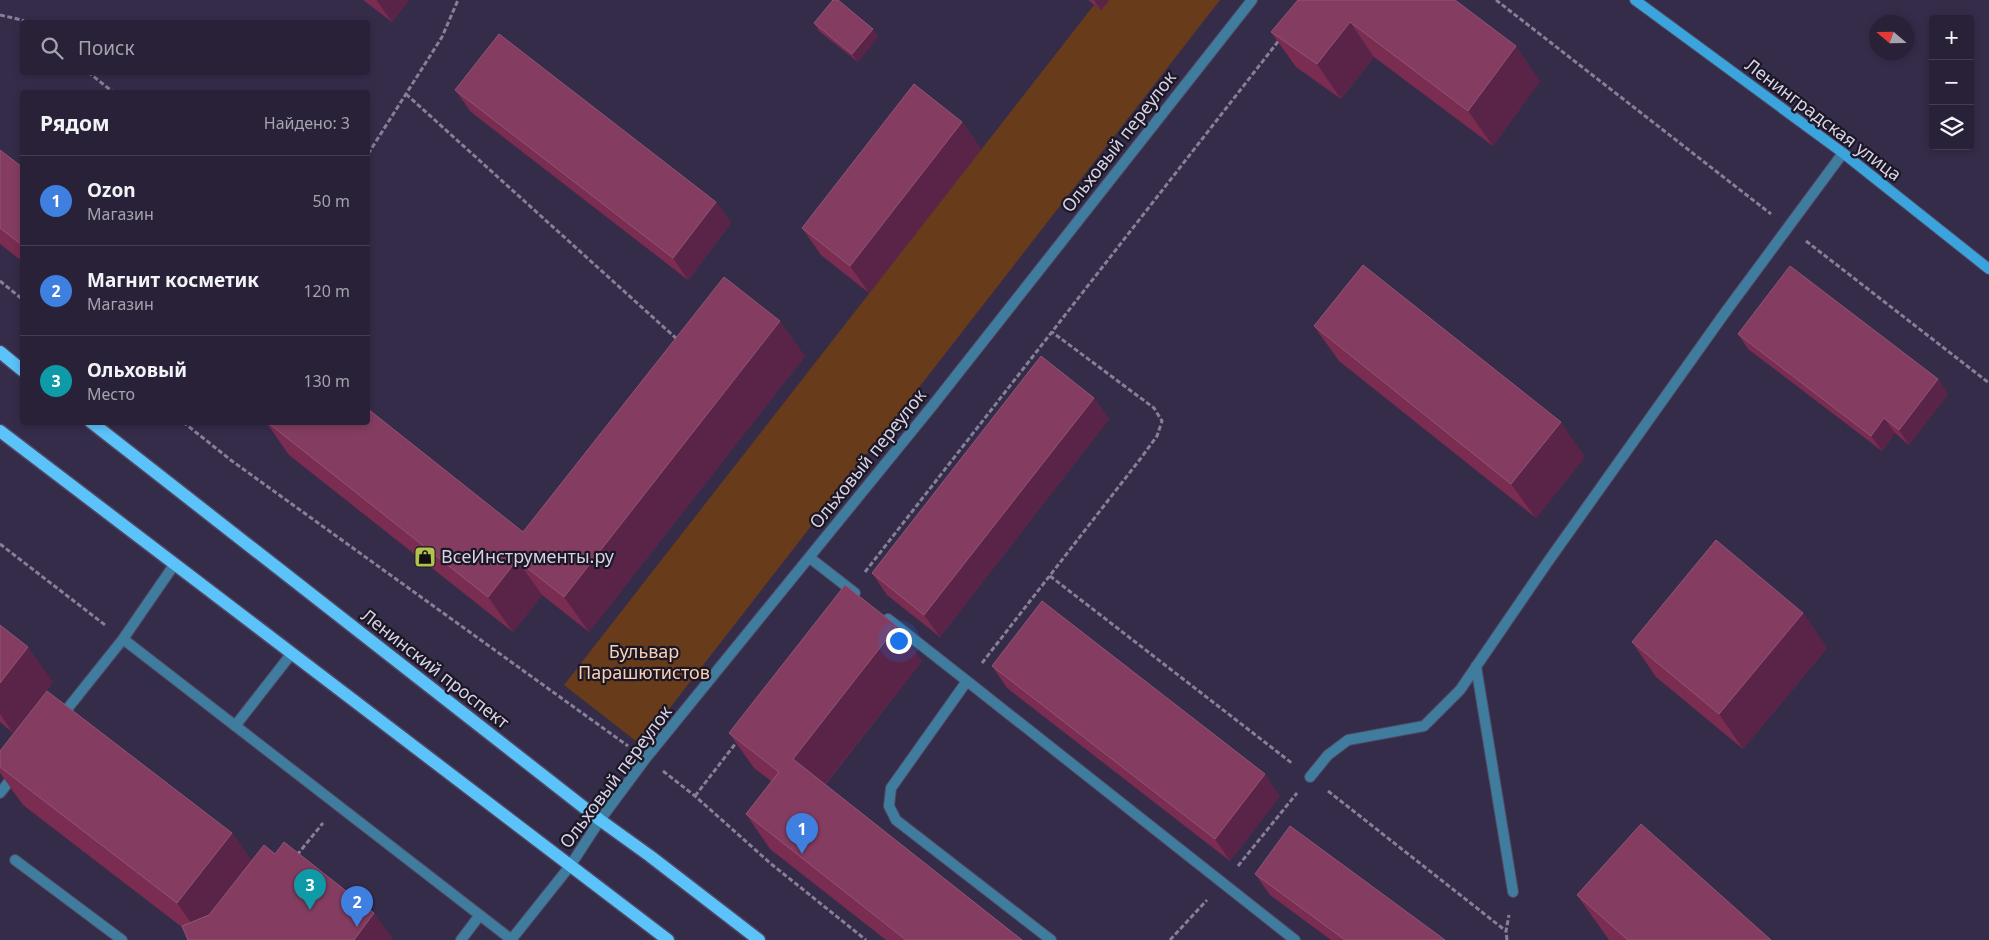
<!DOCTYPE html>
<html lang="ru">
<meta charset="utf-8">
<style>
:root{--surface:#282138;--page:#302940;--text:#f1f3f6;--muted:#a5a3ae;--line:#443e53;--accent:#d93025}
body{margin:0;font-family:"Noto Sans",sans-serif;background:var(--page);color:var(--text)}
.controls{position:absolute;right:15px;top:15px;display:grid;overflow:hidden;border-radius:5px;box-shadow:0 2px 8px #0003}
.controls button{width:45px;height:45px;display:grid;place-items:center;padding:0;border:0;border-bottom:1px solid var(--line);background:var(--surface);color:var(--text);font:25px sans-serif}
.compass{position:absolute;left:1869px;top:15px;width:45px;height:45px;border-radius:50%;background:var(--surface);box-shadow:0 2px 8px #0003;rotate:290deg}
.you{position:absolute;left:898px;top:640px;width:18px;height:18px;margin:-12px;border:4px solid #fff;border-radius:50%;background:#1a73e8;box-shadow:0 0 0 8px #1a73e833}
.badge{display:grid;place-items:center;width:32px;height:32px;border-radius:50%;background:var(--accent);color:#fff;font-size:16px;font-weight:700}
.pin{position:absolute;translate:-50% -41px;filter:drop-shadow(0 1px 2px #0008)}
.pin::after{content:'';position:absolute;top:26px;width:18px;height:15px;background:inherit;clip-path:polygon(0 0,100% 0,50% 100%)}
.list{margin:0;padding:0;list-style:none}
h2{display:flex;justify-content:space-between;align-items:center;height:65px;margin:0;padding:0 20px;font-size:21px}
h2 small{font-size:16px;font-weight:400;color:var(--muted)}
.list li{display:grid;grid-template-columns:32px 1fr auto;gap:15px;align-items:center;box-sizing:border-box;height:90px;padding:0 20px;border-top:1px solid var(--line)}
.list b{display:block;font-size:19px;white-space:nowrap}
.list p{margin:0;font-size:16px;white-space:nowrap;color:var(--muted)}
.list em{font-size:16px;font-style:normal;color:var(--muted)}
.icon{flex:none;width:28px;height:28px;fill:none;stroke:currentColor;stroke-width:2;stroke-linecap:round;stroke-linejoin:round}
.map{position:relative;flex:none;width:1989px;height:940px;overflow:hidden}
.search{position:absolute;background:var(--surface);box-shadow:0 2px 8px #0003;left:20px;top:20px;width:350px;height:55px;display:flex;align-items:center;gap:12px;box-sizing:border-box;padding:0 18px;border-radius:5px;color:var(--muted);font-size:19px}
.panel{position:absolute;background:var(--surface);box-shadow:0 2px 8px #0003;left:20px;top:90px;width:350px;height:335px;border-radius:5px}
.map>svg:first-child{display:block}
.green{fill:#683c1a}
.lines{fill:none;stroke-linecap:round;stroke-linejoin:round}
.service-casing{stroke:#4f4763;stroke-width:12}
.minor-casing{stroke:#4f4763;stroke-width:12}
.secondary-casing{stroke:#4f4763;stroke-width:12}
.primary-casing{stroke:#4f4763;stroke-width:15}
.path{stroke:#867f98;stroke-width:3;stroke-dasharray:5 2.5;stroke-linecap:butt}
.service{stroke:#407c9e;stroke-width:10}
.minor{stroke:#407c9e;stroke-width:10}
.secondary{stroke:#3ba4dc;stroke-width:10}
.primary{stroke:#5cc2fa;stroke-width:12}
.wall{fill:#7a2c51}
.shaded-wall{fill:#5a2448}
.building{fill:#843d61;stroke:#915576}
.labels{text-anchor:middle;stroke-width:4.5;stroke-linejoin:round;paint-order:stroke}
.street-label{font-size:18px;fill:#d7d2e6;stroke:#1b1725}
.poi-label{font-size:18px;fill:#d7d2e6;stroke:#1b1725;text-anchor:start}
.park-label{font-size:18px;fill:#fad0b4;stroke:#1b1725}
</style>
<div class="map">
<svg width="1989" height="940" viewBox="0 0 1989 940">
<rect width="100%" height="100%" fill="#352c4a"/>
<!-- green -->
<path class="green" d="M1109,0H1220L641,745L564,685L1094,5L1101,10Z"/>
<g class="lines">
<!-- service casing -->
<g class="service-casing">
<path id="service" d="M810,558L855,593
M888,619L967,681L891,788L889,806L896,820L1051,940
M123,639L512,940
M1476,666L1513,892
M967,681L1295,940
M60,718L123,639L174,565
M235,726L292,653
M1310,777L1328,755L1348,740L1424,726L1460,690L1547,563L1724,314L1843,153
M0,793L15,774
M15,860L122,940
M461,940L480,915"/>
</g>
<!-- minor casing -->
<g class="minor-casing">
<path id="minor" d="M511,940L570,866L600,820L646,758L933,405L1252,0"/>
</g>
<!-- secondary casing -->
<g class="secondary-casing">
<path id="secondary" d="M1635,0L1843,153L1989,269"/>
</g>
<!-- primary casing -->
<g class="primary-casing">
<path id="primary" d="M0,352L22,370
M91,422L600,820L650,856L759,940
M0,431L668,940"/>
</g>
<!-- path -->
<path class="path" d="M1496,0L1771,214
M0,15L22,20L25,22
M88,72L113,92
M406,94L678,340
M368,154L442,37L458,0
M1806,241L1989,383
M0,281L22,299
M183,422L232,461L628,746
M0,544L105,625
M865,572L1280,39
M1050,576L1293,764
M982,663L1141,458L1157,436L1162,421L1154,408L1052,332
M663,771L695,796L770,863L866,940
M1328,791L1506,931
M695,796L739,739
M297,855L323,823
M1238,866L1297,793
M1170,940L1207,900
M1507,940L1506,931L1509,915"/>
<!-- service -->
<use href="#service" class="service"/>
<!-- minor -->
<use href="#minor" class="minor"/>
<!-- secondary -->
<use href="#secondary" class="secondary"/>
<!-- primary -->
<use href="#primary" class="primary"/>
</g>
<!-- wall -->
<path class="wall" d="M363,0H409L392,22Z
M1088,0H1109L1101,10Z
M1298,0L1540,81L1493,146L1374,57L1341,99L1296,67L1271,32Z
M814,23L873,29L878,37L858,62L819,31Z
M455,90L716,202L731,223L688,280L471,112Z
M962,122L981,149L869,293L821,255L802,228Z
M0,150L22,167V261L0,244Z
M1314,326L1585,457L1536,518L1339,361Z
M1738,334L1938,379L1948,394L1909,445L1895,433L1882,451L1748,349Z
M805,356L589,632L542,595L513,632L289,455L266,422H368L523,532Z
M1094,398L1109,419L940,637L887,595L872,573Z
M1803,613L1827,648L1743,749L1656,677L1632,642Z
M0,625L53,682L13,733L0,722Z
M922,661L825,785L1022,940H886L770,849L746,814L771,781L754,768L729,733Z
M992,666L1280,796L1230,861L1007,688Z
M0,751L232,833L251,860L275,854L394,940L183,928L23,805L0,773Z
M1255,874L1445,940H1331L1270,895Z
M1577,895L1771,940H1609Z"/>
<!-- shaded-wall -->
<path class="shaded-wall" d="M377,0H409L392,22L377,1Z
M1094,0H1109L1101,10Z
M1350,22L1374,57L1341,99L1317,64Z
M873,29L878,37L858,62L852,54Z
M1516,46L1540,81L1493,146L1468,111Z
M962,122L981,149L869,293L850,266Z
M716,202L731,223L688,280L673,258Z
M780,321L805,356L589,632L564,597Z
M1938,379L1948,394L1909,445L1899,430Z
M1094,398L1109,419L940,637L924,615Z
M1884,418L1895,433L1882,451L1871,436Z
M1561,422L1585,457L1536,518L1511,484Z
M517,560L542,595L513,632L488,597Z
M1803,613L1827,648L1743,749L1719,714Z
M897,626L922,661L817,794L793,759Z
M28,647L53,682L13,733L0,714V683Z
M1265,774L1280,796L1230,861L1215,839Z
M232,833L263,877L203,940L177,903Z
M374,913L394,940H354Z"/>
<!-- building -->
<path class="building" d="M833,0H838L873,29L852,54L814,23Z
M1298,0H1455L1516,46L1468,111L1350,22L1317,64L1271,32Z
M499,34L716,202L673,258L455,90Z
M914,84L962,122L850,266L802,228Z
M0,150L22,167V245L0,228Z
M1363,265L1561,422L1511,484L1314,326Z
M1790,266L1938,379L1899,430L1884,418L1871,436L1738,334Z
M724,277L780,321L564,597L517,560L488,597L267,422H368V409L523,532Z
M1041,356L1094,398L924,615L872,573Z
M1716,540L1803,613L1719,714L1632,642Z
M845,585L897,626L793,759L1022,940H906L746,814L779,772L729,733Z
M1042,601L1265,774L1215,839L992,666Z
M0,625L28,647L0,683Z
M47,691L232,833L177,903L0,767V751Z
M1641,824L1771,940H1628L1577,895Z
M1290,826L1445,940H1345L1255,874Z
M284,842L374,913L354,940H188L182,926L209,915L264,845L275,854Z"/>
<!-- icons -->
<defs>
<g id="shop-square" transform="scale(1.125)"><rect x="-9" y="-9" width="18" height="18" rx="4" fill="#b3c24b" stroke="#1b1725"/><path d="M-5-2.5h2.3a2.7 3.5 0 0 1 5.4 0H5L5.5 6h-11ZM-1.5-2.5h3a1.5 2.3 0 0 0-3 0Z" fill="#111"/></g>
</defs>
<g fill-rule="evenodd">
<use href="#shop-square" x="425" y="557"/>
</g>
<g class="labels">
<!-- street labels -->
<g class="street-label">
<text transform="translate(1823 120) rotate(37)" y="6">Ленинградская улица</text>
<text transform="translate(1119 142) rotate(-52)" y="6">Ольховый переулок</text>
<text transform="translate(868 459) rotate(-51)" y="6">Ольховый переулок</text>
<text transform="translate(435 669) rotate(38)" y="6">Ленинский проспект</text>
<text transform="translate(616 777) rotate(-53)" y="6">Ольховый переулок</text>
</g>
<!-- poi labels -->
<g class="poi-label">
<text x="441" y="563">ВсеИнструменты.ру</text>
</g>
<!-- park labels -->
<g class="park-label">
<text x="644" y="658">Бульвар<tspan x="644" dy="21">Парашютистов</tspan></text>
</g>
</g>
</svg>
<div class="controls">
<button>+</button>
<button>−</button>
<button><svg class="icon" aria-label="layers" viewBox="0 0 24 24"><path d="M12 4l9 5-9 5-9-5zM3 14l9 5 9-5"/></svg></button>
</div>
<svg class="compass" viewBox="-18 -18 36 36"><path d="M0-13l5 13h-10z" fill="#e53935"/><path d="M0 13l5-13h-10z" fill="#a5a3ae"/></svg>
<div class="you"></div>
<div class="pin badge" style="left:802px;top:854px;background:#3f7fe0">1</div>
<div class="pin badge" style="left:357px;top:927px;background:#3f7fe0">2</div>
<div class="pin badge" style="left:310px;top:910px;background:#0f9aa8">3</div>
<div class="search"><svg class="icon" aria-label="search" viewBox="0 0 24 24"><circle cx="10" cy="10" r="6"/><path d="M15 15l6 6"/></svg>Поиск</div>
<section class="panel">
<h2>Рядом<small>Найдено: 3</small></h2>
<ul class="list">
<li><span class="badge" style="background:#3f7fe0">1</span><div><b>Ozon</b><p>Магазин</p></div><em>50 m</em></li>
<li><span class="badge" style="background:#3f7fe0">2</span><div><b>Магнит косметик</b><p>Магазин</p></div><em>120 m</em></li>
<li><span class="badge" style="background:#0f9aa8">3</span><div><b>Ольховый</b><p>Место</p></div><em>130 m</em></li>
</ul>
</section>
</div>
